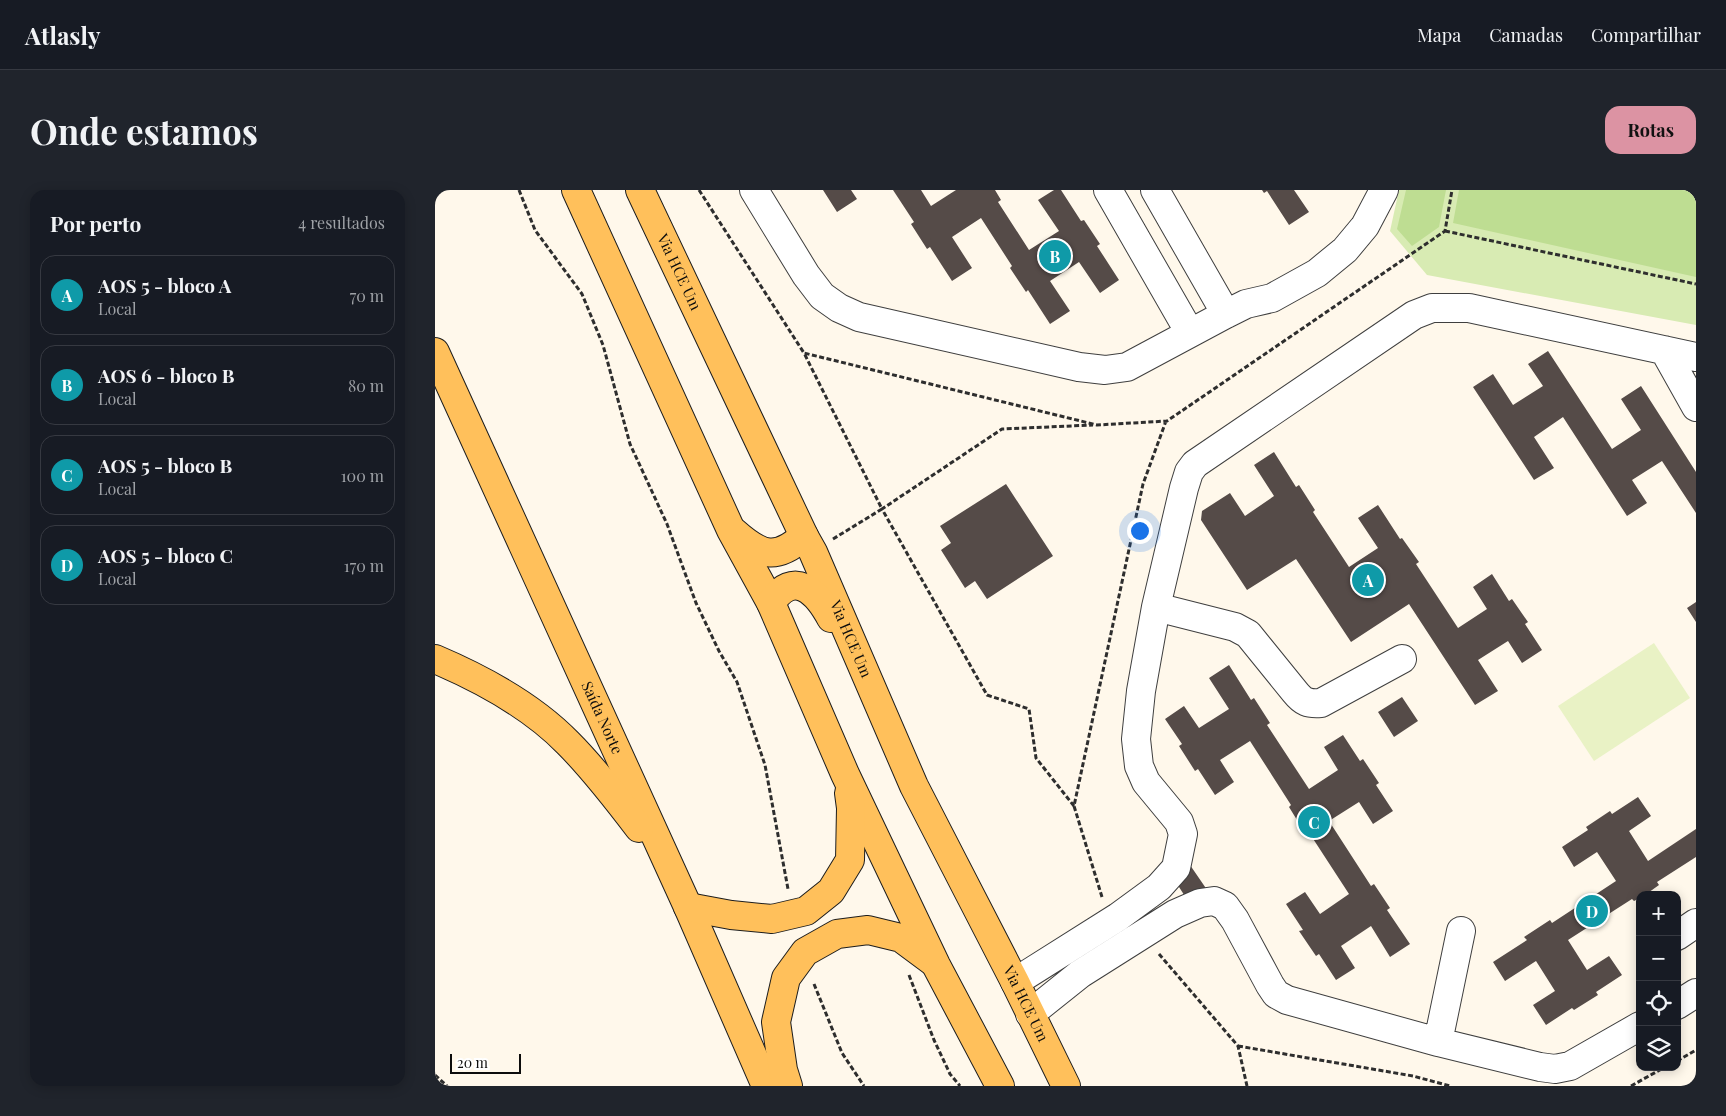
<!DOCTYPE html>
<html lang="pt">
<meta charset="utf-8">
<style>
:root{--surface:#171b24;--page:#20242c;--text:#f1f3f6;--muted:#9ea1a6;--line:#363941;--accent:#dc93a3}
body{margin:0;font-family:"Playfair Display",serif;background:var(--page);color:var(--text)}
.controls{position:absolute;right:15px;bottom:15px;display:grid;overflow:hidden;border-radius:10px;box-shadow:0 2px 12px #0003}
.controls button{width:45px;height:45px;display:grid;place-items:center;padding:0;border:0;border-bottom:1px solid var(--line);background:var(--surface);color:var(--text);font:25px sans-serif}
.scale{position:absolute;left:15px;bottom:12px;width:71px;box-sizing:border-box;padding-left:5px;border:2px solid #0c0c0c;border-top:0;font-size:14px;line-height:18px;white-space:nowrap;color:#0c0c0c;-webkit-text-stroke:4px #fff;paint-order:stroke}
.you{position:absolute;left:704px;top:340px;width:18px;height:18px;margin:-12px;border:4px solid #fff;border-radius:50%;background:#1a73e8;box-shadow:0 0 0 8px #1a73e833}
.badge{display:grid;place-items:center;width:32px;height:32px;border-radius:50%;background:var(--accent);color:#fff;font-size:16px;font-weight:700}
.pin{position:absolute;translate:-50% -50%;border:2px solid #fff;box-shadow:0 1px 5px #0006}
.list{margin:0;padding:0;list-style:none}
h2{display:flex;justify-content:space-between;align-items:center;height:65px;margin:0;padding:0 20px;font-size:21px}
h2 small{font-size:16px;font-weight:400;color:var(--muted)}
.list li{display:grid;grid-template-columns:32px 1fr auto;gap:15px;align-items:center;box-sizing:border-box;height:80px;margin:0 10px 10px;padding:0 10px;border:1px solid var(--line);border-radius:15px}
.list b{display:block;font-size:19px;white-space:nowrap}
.list p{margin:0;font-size:16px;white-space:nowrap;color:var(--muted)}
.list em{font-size:16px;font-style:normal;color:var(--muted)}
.icon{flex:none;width:28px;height:28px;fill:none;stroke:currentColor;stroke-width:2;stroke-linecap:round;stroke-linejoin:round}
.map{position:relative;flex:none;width:1261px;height:896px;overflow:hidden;border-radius:15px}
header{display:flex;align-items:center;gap:30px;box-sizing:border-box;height:70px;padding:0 25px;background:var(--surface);border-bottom:1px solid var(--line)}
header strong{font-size:24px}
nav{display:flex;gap:28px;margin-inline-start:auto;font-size:18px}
.intro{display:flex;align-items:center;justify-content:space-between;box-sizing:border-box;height:120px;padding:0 30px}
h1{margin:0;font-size:35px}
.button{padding:12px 22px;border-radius:15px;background:var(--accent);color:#111;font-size:18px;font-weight:700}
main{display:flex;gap:30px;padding:0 30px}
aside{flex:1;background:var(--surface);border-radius:15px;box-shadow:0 2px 12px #0003}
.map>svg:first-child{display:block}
.green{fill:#d8ebb3}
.forest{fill:#bedd92}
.pitch{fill:#e9f2c5}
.building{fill:#554b48}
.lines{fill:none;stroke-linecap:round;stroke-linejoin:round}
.minor-casing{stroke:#3f3f3f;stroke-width:30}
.major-casing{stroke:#1d1d1d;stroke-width:30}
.path{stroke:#2e2e2e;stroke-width:3;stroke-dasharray:5 2.5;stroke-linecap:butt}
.minor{stroke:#fff;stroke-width:28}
.major{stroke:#ffc05b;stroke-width:28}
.labels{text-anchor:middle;stroke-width:5;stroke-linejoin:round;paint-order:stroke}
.street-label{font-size:15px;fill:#0c0c0c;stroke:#fff}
</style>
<header>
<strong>Atlasly</strong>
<nav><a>Mapa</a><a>Camadas</a><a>Compartilhar</a></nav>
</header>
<div class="intro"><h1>Onde estamos</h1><a class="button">Rotas</a></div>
<main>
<aside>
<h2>Por perto<small>4 resultados</small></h2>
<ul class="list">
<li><span class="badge" style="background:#0f9aa8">A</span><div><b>AOS 5 - bloco A</b><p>Local</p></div><em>70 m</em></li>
<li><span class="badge" style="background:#0f9aa8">B</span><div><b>AOS 6 - bloco B</b><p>Local</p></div><em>80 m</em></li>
<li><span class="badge" style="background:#0f9aa8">C</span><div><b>AOS 5 - bloco B</b><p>Local</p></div><em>100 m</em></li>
<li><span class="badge" style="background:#0f9aa8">D</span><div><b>AOS 5 - bloco C</b><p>Local</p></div><em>170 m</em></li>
</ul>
</aside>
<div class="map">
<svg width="1261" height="896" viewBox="0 0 1261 896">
<rect width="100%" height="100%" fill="#fff8eb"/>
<!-- green -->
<path class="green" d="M964,0H1261V135L992,85L955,41Z"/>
<!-- forest -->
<path class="forest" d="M971,0H1011L1004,37L977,56L962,39Z
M1024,0H1261V87L1018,33Z"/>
<!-- pitch -->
<path class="pitch" d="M1219,453L1255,508L1159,571L1123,516Z"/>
<!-- building -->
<path class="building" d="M388,0H416L422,9L402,22Z
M458,0H486L496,16L521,0H560L566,10L563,12L594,60L624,41L603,10L619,0H626L646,31L649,30L665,54L662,56L684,90L665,103L644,72L615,91L635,121L615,134L593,100L591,102L575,78L577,76L546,28L517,47L537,78L517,91L495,57L492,59L476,34L479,32Z
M827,0H859L874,22L854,35L832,1L829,3Z
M1113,161L1177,259L1206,240L1186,209L1206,196L1261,282V323L1227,271L1197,290L1212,313L1192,326L1128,227L1099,247L1119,278L1099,290L1038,197L1058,184L1078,215L1108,196L1093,174Z
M839,262L861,297L864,295L880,320L878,322L914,377L943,358L923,328L943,315L965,349L967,348L984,372L981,374L1023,438L1052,419L1038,397L1057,384L1074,411L1077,409L1093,432L1090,434L1107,460L1087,473L1073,451L1043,470L1063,501L1040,515L974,414L916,452L861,369L812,400L766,330L767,321L795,303L810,326L839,306L819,275Z
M571,294L618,366L552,409L540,391L530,398L506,360L516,353L505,336Z
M1261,412V432L1252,418Z
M794,475L816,510L819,508L835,533L832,535L874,599L903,580L889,557L908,545L925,571L928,569L944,593L941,595L958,621L938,634L924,612L894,631L936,696L939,694L955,718L952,720L975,754L955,767L936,736L906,756L920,778L901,790L884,764L881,766L864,741L868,740L851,714L870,702L885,724L914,704L873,641L870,643L854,617L856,615L815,551L785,570L799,592L780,605L763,579L760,581L744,556L747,554L730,529L749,516L764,538L794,519L774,488Z
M967,507L983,531L959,547L943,522Z
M1203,607L1216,626L1194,641L1213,671L1261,639V667L1222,692L1224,695L1210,705H1205V708L1199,711L1197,709L1133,750L1152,780L1174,766L1187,785L1161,802L1163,805L1139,820L1137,818L1111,835L1098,815L1120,801L1101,771L1070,791L1058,772L1092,750L1089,747L1115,730L1117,733L1181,691L1162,662L1139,677L1127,657L1153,640L1151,637L1175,621L1177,624Z
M755,675L779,710L760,722L737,686Z"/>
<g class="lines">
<!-- minor casing -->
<g class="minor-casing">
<path id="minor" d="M319,0L371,85L387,106L404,118L424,127L644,177L670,180L692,177L791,124L811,114L837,108L882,83L910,60L930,36L949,0
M673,0L755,143
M720,0L791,124
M1229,160L1261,217
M721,417L800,437L813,444L860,502C868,512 873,514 886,513L967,469
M1242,746L1261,733
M580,792L683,727L724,697L741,678L748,644L744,632L711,592L704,576L701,549L706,501L721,417L749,298L754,282L760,274L979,125L997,118H1034L1261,167
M1242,815L1261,803
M595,824L645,784L740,724L765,713L779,711L790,716L800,730L835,795L841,804L852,810L1003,852L1105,877L1120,879L1135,876L1205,836
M1003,852L1026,741"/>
</g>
<!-- major casing -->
<g class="major-casing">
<g id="major">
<path d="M141,0L296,340L336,413L410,584L501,775L565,896"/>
<path id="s1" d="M205,0L369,346L378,362L479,596L580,792L631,896"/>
<path id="s2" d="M0,162L253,717L331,896"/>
<path d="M299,342C326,366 341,371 369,346"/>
<path d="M336,413C359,378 382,402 396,428"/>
<path d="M0,469C47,489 97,516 133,553C159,579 182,609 204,638"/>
<path d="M253,717L296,725L337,729L371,721L396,701L415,670L416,618L414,603"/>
<path d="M353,896L348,880L341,832L351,788L370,762L402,744L433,740L466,748L497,771"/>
</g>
</g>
<!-- path -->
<path class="path" d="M84,0L100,40L147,104L168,155L195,254L232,334L261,413L284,461L302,492L330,575L353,699
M264,0L369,163
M1010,41L1261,94
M398,349L447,319L369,163L662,235L732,231L1010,41L1017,0
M639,616L601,568L594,519L552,505L447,319L567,239L658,235
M667,707L639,616L708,294L731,231
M724,764L803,856L812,896
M474,785L499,850L515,884L525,896
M379,794L407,863L429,896
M803,856L978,886L1015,896
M1242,871L1261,860
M0,885L12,896
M1196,896L1230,877"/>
<!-- minor -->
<use href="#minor" class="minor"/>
<!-- major -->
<use href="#major" class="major"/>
</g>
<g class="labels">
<!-- street labels -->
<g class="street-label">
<text dy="5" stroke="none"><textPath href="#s1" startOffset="91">Via HCE Um</textPath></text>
<text dy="5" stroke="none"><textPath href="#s1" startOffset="496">Via HCE Um</textPath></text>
<text dy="5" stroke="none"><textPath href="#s2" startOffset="402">Saída Norte</textPath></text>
<text dy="5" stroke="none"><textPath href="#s1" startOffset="901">Via HCE Um</textPath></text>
</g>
</g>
</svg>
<div class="controls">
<button>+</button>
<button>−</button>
<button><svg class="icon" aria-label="locate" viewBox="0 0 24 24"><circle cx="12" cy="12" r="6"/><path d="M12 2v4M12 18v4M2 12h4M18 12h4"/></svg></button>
<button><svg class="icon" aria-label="layers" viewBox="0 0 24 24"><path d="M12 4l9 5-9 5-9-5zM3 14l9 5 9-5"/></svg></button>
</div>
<div class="scale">20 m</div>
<div class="you"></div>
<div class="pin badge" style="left:933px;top:390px;background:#0f9aa8">A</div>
<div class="pin badge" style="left:620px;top:66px;background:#0f9aa8">B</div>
<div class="pin badge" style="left:879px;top:632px;background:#0f9aa8">C</div>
<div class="pin badge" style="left:1157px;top:721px;background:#0f9aa8">D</div>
</div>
</main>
